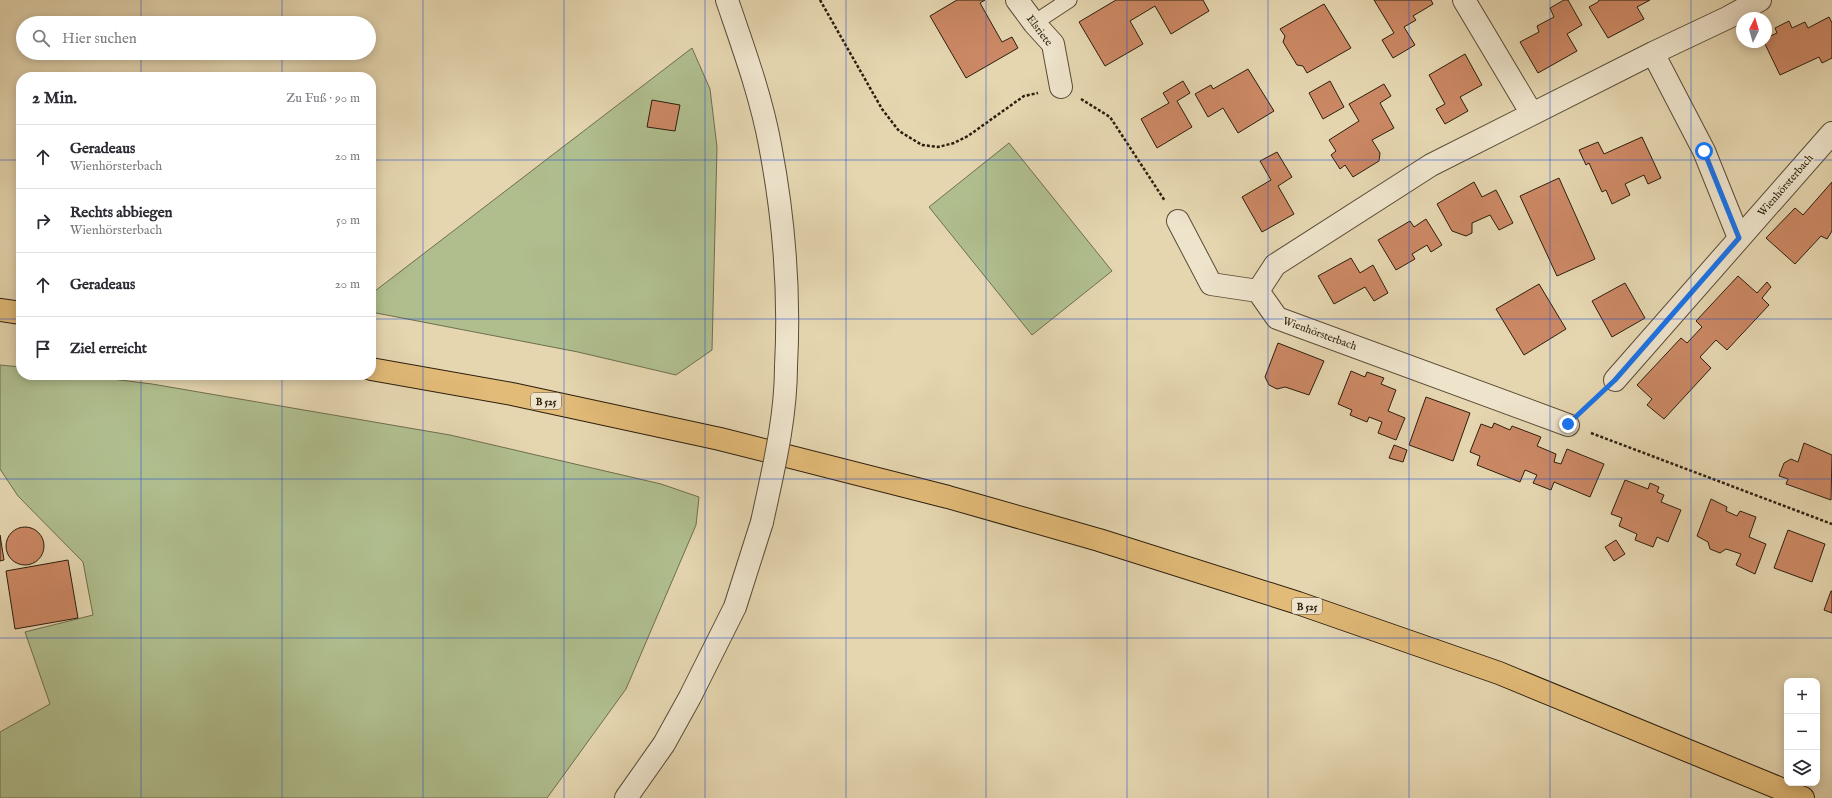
<!DOCTYPE html>
<html lang="de">
<meta charset="utf-8">
<style>
:root{--surface:#fff;--page:#f2f2f3;--text:#2b2b33;--muted:#7c7c81;--line:#e1e1e2}
body{margin:0;font-family:"IM FELL English",serif;background:var(--page);color:var(--text)}
.controls{position:absolute;right:12px;bottom:12px;display:grid;overflow:hidden;border-radius:8px;box-shadow:0 2px 10px #0003}
.controls button{width:36px;height:36px;display:grid;place-items:center;padding:0;border:0;border-bottom:1px solid var(--line);background:var(--surface);color:var(--text);font:20px sans-serif}
.compass{position:absolute;left:1736px;top:12px;width:36px;height:36px;border-radius:50%;background:var(--surface);box-shadow:0 2px 10px #0003;rotate:5deg}
.stop{position:absolute;width:12px;height:12px;margin:-9px;border:3px solid #1a73e8;border-radius:50%;background:#fff}
.stop.end{background:#1a73e8;border-color:#fff;box-shadow:0 1px 4px #0008}
.list{margin:0;padding:0;list-style:none}
h2{display:flex;justify-content:space-between;align-items:center;height:52px;margin:0;padding:0 16px;font-size:17px}
h2 small{font-size:13px;font-weight:400;color:var(--muted)}
.list li{display:grid;grid-template-columns:26px 1fr auto;gap:12px;align-items:center;box-sizing:border-box;height:64px;padding:0 16px;border-top:1px solid var(--line)}
.list b{display:block;font-size:15px;white-space:nowrap}
.list p{margin:0;font-size:13px;white-space:nowrap;color:var(--muted)}
.list em{font-size:13px;font-style:normal;color:var(--muted)}
.icon{flex:none;width:22px;height:22px;fill:none;stroke:currentColor;stroke-width:2;stroke-linecap:round;stroke-linejoin:round}
.map{position:relative;flex:none;width:1832px;height:798px;overflow:hidden}
.search{position:absolute;background:var(--surface);box-shadow:0 2px 10px #0003;left:16px;top:16px;width:360px;height:44px;display:flex;align-items:center;gap:10px;box-sizing:border-box;padding:0 14px;border-radius:22px;color:var(--muted);font-size:15px}
.panel{position:absolute;background:var(--surface);box-shadow:0 2px 10px #0003;left:16px;top:72px;width:360px;height:308px;border-radius:16px}
.map>svg:first-child{display:block}
.green{fill:#b0be8e;stroke:#6e6e4e}
.building{fill:#cb8864;stroke:#2c1e0d}
.lines{fill:none;stroke-linecap:round;stroke-linejoin:round}
.lane-casing{stroke:#5a4c36;stroke-width:17}
.street-casing{stroke:#5a4c36;stroke-width:24}
.primary-casing{stroke:#2c1e0d;stroke-width:24}
.path{stroke:#2c1e0d;stroke-width:2.5;stroke-dasharray:3 2;stroke-linecap:butt}
.lane{stroke:#eee4cc;stroke-width:15}
.street{stroke:#eee4cc;stroke-width:22}
.primary{stroke:#e2bb78;stroke-width:22}
.street-bridge-casing{stroke:#5a4c36;stroke-width:24;stroke-linecap:butt}
.street-bridge{stroke:#eee4cc;stroke-width:22}
.route{stroke:#1a73e8;stroke-width:5}
.grid{fill:none;stroke:#1d4ed8;stroke-width:1;stroke-opacity:0.55}
.labels{text-anchor:middle;stroke-width:3;stroke-linejoin:round;paint-order:stroke}
.shield{fill:#eee4cc;stroke:#665946;stroke-width:1}
.shield-label{font-size:10px;font-weight:bold;fill:#2c1e0d}
.street-label{font-size:11px;fill:#2c1e0d;stroke:#eee4cc}
</style>
<div class="map">
<svg width="1832" height="798" viewBox="0 0 1832 798">
<rect width="100%" height="100%" fill="#e5d6b0"/>
<filter id="stains"><feTurbulence type="fractalNoise" baseFrequency=".005" numOctaves="4"/><feColorMatrix values="0 0 0 0 .2 0 0 0 0 .09 0 0 0 0 .02 0 0 0 .5 -.17"/></filter>
<radialGradient id="worn" r=".72"><stop offset=".6" stop-color="#630" stop-opacity="0"/><stop offset="1" stop-color="#630" stop-opacity=".3"/></radialGradient>
<!-- green -->
<path class="green" d="M692,48L710,89L717,147L712,350L676,375L578,352L371,312V294Z
M1009,143L1112,271L1032,335L929,207Z
M0,365L21,367V375H80L152,384L450,435L661,484L699,497L696,525L626,689L547,798H0V732L50,704L25,632L93,615L83,562L18,496L0,469Z"/>
<!-- building -->
<path class="building" d="M957,0H985L980,3L1002,42L1012,37L1018,48L966,78L930,16Z
M1116,0H1203L1209,11L1171,34L1155,6L1130,21L1143,44L1105,66L1079,22Z
M1374,0H1431L1433,4L1413,16L1416,20L1404,27L1415,45L1393,58L1382,40L1394,33Z
M1564,0H1568L1582,25L1567,34L1577,51L1538,73L1520,42L1539,32L1537,26L1554,17L1550,8Z
M1599,0H1650L1637,7L1644,19L1608,38L1589,7L1598,2Z
M1324,4L1351,48L1307,73L1303,66L1297,65L1283,42L1285,36L1280,29Z
M1829,17L1832,23V58L1822,63L1819,57L1780,75L1764,42H1766V38L1777,33L1775,28L1789,21L1792,28L1805,22L1808,28Z
M1465,54L1482,85L1460,97L1468,111L1445,124L1436,109L1445,104L1429,75Z
M1248,69L1274,111L1238,133L1223,108L1208,117L1195,94L1211,85L1213,89Z
M1183,81L1190,93L1177,101L1192,127L1157,148L1141,119L1169,103L1163,93Z
M1330,81L1344,107L1323,119L1309,93Z
M1384,84L1391,96L1380,103L1394,128L1372,140L1380,153L1379,161L1353,177L1345,165L1340,169L1331,155L1336,151L1329,140L1359,121L1349,104Z
M652,100L680,105L675,131L647,127Z
M1642,137L1661,178L1648,184L1644,175L1625,184L1630,195L1612,204L1606,190L1602,192L1589,163L1586,165L1579,150L1598,142L1604,154Z
M1277,152L1292,177L1278,186L1294,214L1262,232L1242,197L1271,180L1260,161Z
M1559,178L1595,259L1557,276L1520,196Z
M1474,182L1482,197L1496,190L1513,223L1499,230L1490,215L1472,223V233L1466,236L1452,231L1437,204Z
M1832,182V231L1827,239L1821,236L1795,264L1766,238L1795,208L1803,215Z
M1426,219L1442,245L1431,252L1427,245L1412,254L1415,259L1396,270L1378,240L1410,221L1414,227Z
M1351,258L1360,273L1373,265L1388,293L1374,301L1365,287L1334,304L1318,276Z
M1738,276L1757,293L1767,282L1771,287L1762,298L1769,305L1727,350L1716,340L1700,357L1711,368L1664,419L1647,405L1652,399L1637,385L1681,338L1687,343L1702,327L1696,321Z
M1625,283L1645,318L1612,337L1592,301Z
M1539,284L1566,329L1524,355L1496,309Z
M1278,343L1324,361L1309,395L1285,387L1277,389L1269,385L1265,377Z
M1351,371L1365,377L1367,372L1384,378L1381,384L1396,390L1388,411L1405,418L1396,440L1378,433L1382,422L1369,417L1367,422L1350,415L1352,410L1338,404Z
M1426,397L1470,413L1453,461L1409,445Z
M1494,423L1510,430L1512,426L1541,437L1537,446L1556,454L1554,462L1561,464L1567,449L1604,464L1590,497L1554,482L1551,490L1533,483L1537,475L1525,470L1520,482L1477,465L1480,456L1470,452L1481,424L1492,428Z
M1804,443L1832,455L1831,500L1786,484L1788,479L1779,476L1784,463L1791,459L1798,462Z
M1394,445L1407,450L1403,462L1389,458Z
M1625,480L1648,489L1650,483L1659,487L1657,492L1664,495L1661,502L1681,510L1668,542L1657,537L1653,547L1635,540L1637,534L1619,526L1622,518L1611,514Z
M1711,499L1727,507L1726,511L1737,516L1740,511L1756,517L1749,537L1766,544L1755,574L1736,565L1741,554L1726,549L1720,553L1710,549L1708,542L1697,536Z
M6 546a19 19 0 1 1 38 0a19 19 0 1 1-38 0Z
M1788,530L1825,544L1812,582L1774,568Z
M0,535L4,560L0,561Z
M1616,540L1625,554L1614,561L1605,547Z
M68,560L78,618L15,629L6,571Z
M1831,591H1832V613L1824,610Z"/>
<g class="lines">
<!-- lane casing -->
<g class="lane-casing">
<path id="lane" d="M1034,23L1069,0"/>
</g>
<!-- street casing -->
<g class="street-casing">
<path id="street" d="M727,0C743,47 761,96 770,145C784,218 790,292 786,366
M1017,0L1034,23L1053,44L1061,87
M1464,0L1532,114
M1653,53L1704,151L1739,238
M1178,221L1211,284L1258,291
M1258,291L1275,265L1431,165L1653,53L1727,18L1760,0
M1258,291L1277,318L1568,425
M1615,380L1832,133
M626,798L664,744L690,697L735,607L762,522"/>
</g>
<!-- primary casing -->
<g class="primary-casing">
<path id="primary" d="M0,310L21,313
M371,369L512,394L720,439L948,497L1099,540L1298,603L1499,673L1803,798"/>
</g>
<!-- path -->
<path class="path" d="M820,0L882,109L899,131L922,145L938,147L954,143L968,136L1024,96L1038,93
M1081,99L1110,117L1165,201
M1586,408L1597,397
M1591,433L1832,524"/>
<!-- lane -->
<use href="#lane" class="lane"/>
<!-- street -->
<use href="#street" class="street"/>
<!-- primary -->
<use href="#primary" class="primary"/>
<!-- street-bridge casing -->
<g class="street-bridge-casing">
<path id="street-bridge" d="M762,522C773,471 786,419 786,366"/>
</g>
<!-- street-bridge -->
<use href="#street-bridge" class="street-bridge"/>
</g>
<g class="lines">
<!-- route -->
<path class="route" d="M1568,424L1615,380L1739,238L1704,151"/>
</g>
<!-- grid -->
<path class="grid" d="M141,0V23M282,0V23M423,0V798M564,0V798M705,0V798M846,0V798M986,0V798M1127,0V798M1268,0V798M1409,0V798M1550,0V798M1691,0V798M141,53V77M282,53V77M0,160H21M371,160H1832M0,319H21M371,319H1832M141,375V798M282,375V798M0,479H1832M0,638H1832"/>
<g class="labels">
<!-- shield labels -->
<g class="shield">
<rect x="531" y="393" width="30" height="16" rx="3"/>
<rect x="1292" y="598" width="30" height="16" rx="3"/>
</g>
<g class="shield-label">
<text x="546" y="405">B 525</text>
<text x="1307" y="610">B 525</text>
</g>
<!-- street labels -->
<g class="street-label">
<text transform="translate(1040 30) rotate(53)" y="4">Elsriete</text>
<text transform="translate(1785 185) rotate(-49)" y="4">Wienhörsterbach</text>
<text transform="translate(1320 333) rotate(20)" y="4">Wienhörsterbach</text>
</g>
</g>
<rect width="100%" height="100%" filter="url(#stains)"/>
<rect width="100%" height="100%" fill="url(#worn)"/>
</svg>
<div class="controls">
<button>+</button>
<button>−</button>
<button><svg class="icon" aria-label="layers" viewBox="0 0 24 24"><path d="M12 4l9 5-9 5-9-5zM3 14l9 5 9-5"/></svg></button>
</div>
<svg class="compass" viewBox="-18 -18 36 36"><path d="M0-13l5 13h-10z" fill="#e53935"/><path d="M0 13l5-13h-10z" fill="#7c7c81"/></svg>
<div class="stop" style="left:1704px;top:151px"></div>
<div class="stop end" style="left:1568px;top:424px"></div>
<div class="search"><svg class="icon" aria-label="search" viewBox="0 0 24 24"><circle cx="10" cy="10" r="6"/><path d="M15 15l6 6"/></svg>Hier suchen</div>
<section class="panel">
<h2>2 Min.<small>Zu Fuß · 90 m</small></h2>
<ul class="list">
<li><svg class="icon" aria-label="ahead" viewBox="0 0 24 24"><path d="M12 20V5M6 11l6-6 6 6"/></svg><div><b>Geradeaus</b><p>Wienhörsterbach</p></div><em>20 m</em></li>
<li><svg class="icon" aria-label="right" viewBox="0 0 24 24"><path d="M7 20v-9h11M14 6l5 5-5 5"/></svg><div><b>Rechts abbiegen</b><p>Wienhörsterbach</p></div><em>50 m</em></li>
<li><svg class="icon" aria-label="ahead" viewBox="0 0 24 24"><path d="M12 20V5M6 11l6-6 6 6"/></svg><div><b>Geradeaus</b></div><em>20 m</em></li>
<li><svg class="icon" aria-label="arrive" viewBox="0 0 24 24"><path d="M6 21V4h12l-3 4 3 4H6"/></svg><div><b>Ziel erreicht</b></div></li>
</ul>
</section>
</div>
